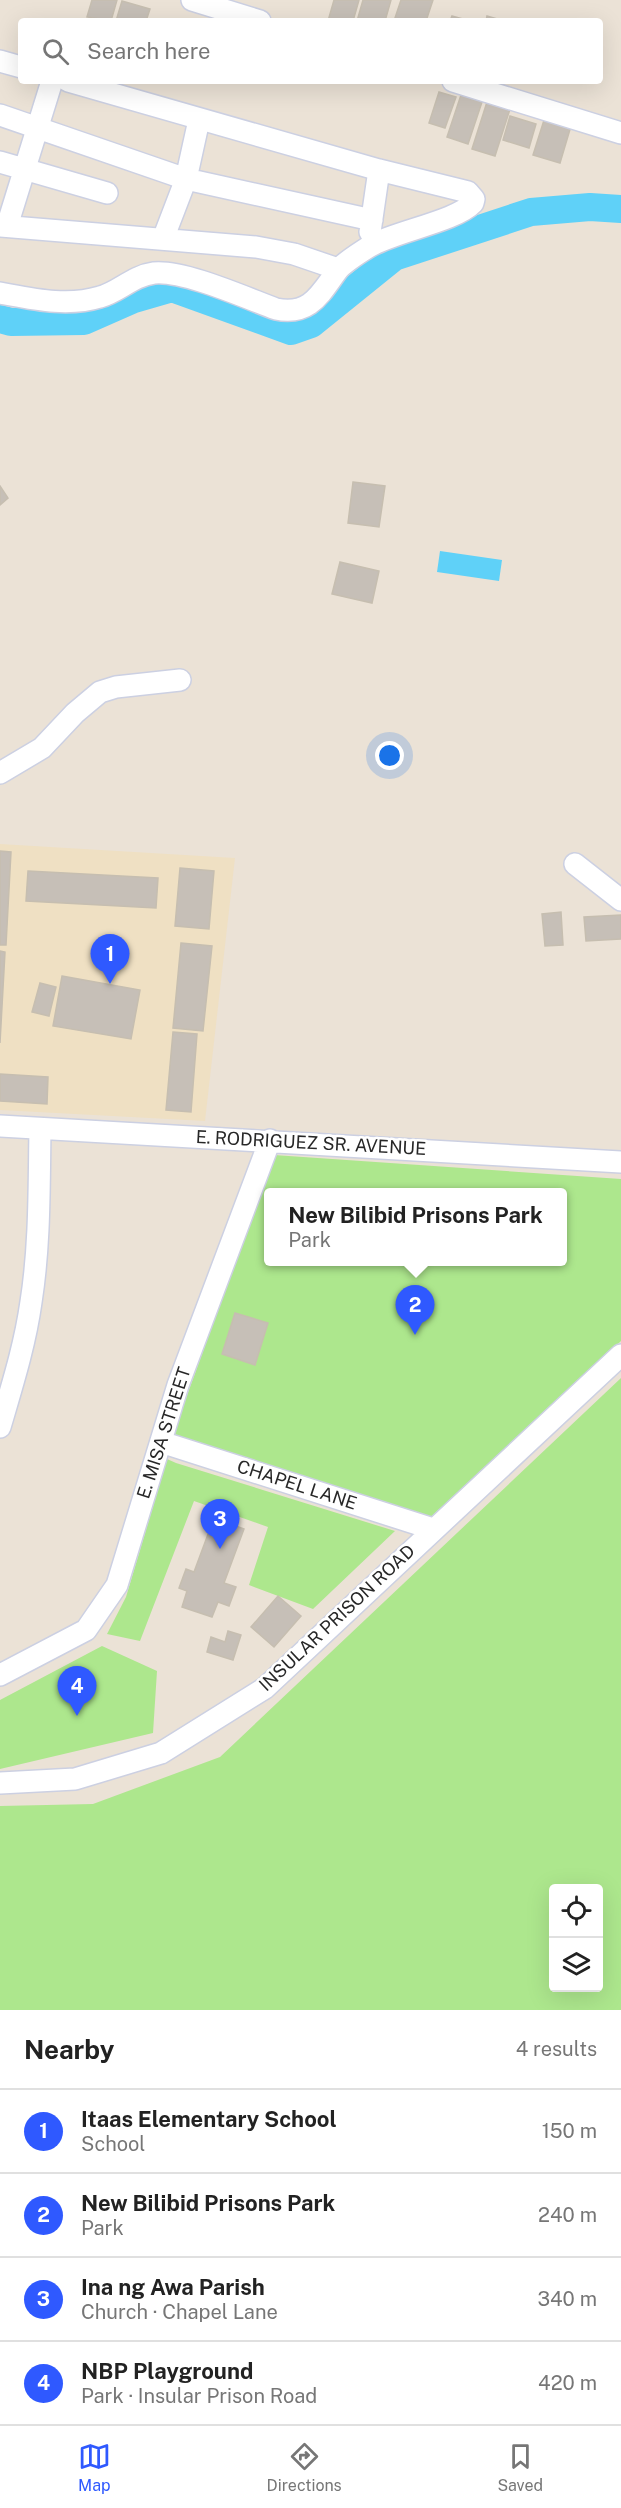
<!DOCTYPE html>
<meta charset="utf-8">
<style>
:root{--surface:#fff;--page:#f6f6f6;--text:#222;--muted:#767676;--line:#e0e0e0;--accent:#2f59ff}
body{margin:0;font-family:"Public Sans",sans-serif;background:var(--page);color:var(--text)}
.controls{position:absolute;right:18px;bottom:18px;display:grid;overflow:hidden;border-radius:6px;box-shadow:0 6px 24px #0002}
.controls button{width:54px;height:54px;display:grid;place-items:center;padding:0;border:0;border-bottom:2px solid var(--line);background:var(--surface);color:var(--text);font:30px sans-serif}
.you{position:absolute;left:390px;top:756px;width:21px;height:21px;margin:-15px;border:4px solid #fff;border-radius:50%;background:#1a73e8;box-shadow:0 0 0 9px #1a73e833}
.badge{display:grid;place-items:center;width:39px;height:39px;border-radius:50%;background:var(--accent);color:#fff;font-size:20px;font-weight:700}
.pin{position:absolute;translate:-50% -50px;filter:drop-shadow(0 2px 3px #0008)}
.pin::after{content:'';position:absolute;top:32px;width:21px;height:18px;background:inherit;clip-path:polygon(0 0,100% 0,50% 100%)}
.popup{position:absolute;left:264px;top:1188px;width:303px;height:78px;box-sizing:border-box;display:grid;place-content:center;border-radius:6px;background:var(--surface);filter:drop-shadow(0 2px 4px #0005);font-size:20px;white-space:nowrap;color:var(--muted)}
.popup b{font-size:22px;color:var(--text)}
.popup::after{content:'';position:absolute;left:50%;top:100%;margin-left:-12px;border:12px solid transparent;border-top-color:var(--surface)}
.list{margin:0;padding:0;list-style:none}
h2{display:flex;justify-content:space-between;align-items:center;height:78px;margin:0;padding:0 24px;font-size:26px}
h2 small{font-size:20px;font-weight:400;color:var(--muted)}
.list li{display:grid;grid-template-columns:39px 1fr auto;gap:18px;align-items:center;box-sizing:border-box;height:84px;padding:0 24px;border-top:2px solid var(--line)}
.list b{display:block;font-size:22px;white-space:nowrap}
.list p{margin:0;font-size:20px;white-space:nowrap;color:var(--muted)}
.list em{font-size:20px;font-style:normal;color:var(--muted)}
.icon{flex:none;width:33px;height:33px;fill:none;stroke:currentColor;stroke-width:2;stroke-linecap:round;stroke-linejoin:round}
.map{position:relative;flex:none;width:621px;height:2010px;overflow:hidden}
.search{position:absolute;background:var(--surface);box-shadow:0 6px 24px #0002;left:18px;right:18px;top:18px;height:66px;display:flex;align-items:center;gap:15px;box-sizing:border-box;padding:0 21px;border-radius:6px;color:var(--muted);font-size:22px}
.sheet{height:414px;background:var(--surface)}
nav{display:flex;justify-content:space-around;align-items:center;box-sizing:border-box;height:84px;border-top:2px solid var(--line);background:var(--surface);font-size:16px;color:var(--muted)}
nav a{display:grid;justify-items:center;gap:3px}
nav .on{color:var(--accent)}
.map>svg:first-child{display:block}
.education{fill:#efe0c3}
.green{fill:#ade78d;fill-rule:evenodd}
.water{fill:#5fd1f8}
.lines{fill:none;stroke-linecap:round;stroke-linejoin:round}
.river{stroke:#5fd1f8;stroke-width:28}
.building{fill:#c6bfb7;stroke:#c6beb0;stroke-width:1.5}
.minor-casing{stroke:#ccd0e2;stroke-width:24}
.minor{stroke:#fff;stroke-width:21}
.labels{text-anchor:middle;stroke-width:5;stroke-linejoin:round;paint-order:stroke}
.street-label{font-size:18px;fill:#272727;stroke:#fff}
</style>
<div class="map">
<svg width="621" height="2010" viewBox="0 0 621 2010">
<rect width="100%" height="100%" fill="#ebe2d6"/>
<!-- education -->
<path class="education" d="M0,844L235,858L205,1121L0,1110Z"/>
<!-- green -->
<path class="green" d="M274,1155L621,1179V1341L430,1518L173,1434ZM268,1192H562V1262H268Z
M621,1378V2010H0V1806L93,1804L220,1757ZM598,1888V1988H554V1888Z
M167,1459L176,1463L395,1531L313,1609L249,1585L268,1527L194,1501L140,1641L107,1634L126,1597Z
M102,1646L157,1671L153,1733L0,1769V1700Z"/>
<!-- water -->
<path class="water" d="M440,551L502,560L499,581L437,572Z"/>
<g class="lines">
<!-- river -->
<path class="river" d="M0,319L11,322L84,321L134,299L172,288L291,331L311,324L394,257L531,212L590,207L621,209"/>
</g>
<!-- building -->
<path class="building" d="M92,0H117L111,21L87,17Z
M334,0H359L353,21H328Z
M363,0H391L385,21H357Z
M401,0H433L426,21H394Z
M122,1L150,9L146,21H116Z
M452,16L470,21H450Z
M487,16L504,21H486Z
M439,92L456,97L445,128L429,123Z
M461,95L482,102L468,144L447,137Z
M487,102L510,109L495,156L472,149Z
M510,116L536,124L529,148L503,140Z
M545,117L571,126L560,163L533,155Z
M353,482L385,486L379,527L348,523Z
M0,486L8,498L0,505Z
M340,562L379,571L372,603L332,594Z
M0,851L11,852L6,945H0Z
M180,868L214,871L209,929L175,926Z
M28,871L158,878L156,908L26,901Z
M561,912L563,945L545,946L542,914Z
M621,915V939L586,941L584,917Z
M181,943L212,946L203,1031L173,1028Z
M0,951L5,952L0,1043Z
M62,976L140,990L131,1039L53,1026Z
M40,983L56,987L49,1016L32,1012Z
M173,1032L197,1034L191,1112L166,1110Z
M0,1074L48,1077L47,1104L0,1101Z
M235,1313L268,1323L255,1365L222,1354Z
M214,1518L244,1529L224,1583L236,1587L229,1606L218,1602L212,1617L182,1607L187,1591L179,1588L186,1569L194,1572Z
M278,1596L301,1616L274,1647L251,1627Z
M228,1631L241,1635L233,1660L207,1652L211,1637L225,1642Z"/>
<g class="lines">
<!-- minor casing -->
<g class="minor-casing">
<path id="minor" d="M192,0L260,21
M0,61L21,67
M453,81L621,133
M0,115L186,179L372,220
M0,162L107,193
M0,226L256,247L294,254L338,269
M7,226L52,81
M370,232L379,170
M163,239L186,179L199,120
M0,293C33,299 67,307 100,297C119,292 132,276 154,273C184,270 246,298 276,309C310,316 320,294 337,271C343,263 358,254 367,248C391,232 455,222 473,203L474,199L468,192L379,170L68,81
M0,773L42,748L75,713L100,692L116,687L180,680
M575,864L621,900
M0,1126L621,1162
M0,1427C12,1386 25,1345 31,1302C40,1245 39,1187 40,1129
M161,1442L433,1529
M0,1675L86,1630L117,1585L178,1385L270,1140
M0,1783L75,1779L161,1753L265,1688L621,1355"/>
</g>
<!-- minor -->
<use href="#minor" class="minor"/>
</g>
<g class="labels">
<!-- street labels -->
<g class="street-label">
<text transform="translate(311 1143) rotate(3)" y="6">E. RODRIGUEZ SR. AVENUE</text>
<text transform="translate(164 1433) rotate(-72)" y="6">E. MISA STREET</text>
<text transform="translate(297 1485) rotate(18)" y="6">CHAPEL LANE</text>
<text transform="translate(337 1618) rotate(-43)" y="6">INSULAR PRISON ROAD</text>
</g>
</g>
</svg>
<div class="controls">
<button><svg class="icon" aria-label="locate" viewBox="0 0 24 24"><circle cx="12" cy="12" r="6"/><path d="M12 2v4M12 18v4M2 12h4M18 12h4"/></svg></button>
<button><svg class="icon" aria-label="layers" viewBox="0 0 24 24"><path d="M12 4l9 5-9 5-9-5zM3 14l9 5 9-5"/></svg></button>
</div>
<div class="you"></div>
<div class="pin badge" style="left:110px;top:984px">1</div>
<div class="pin badge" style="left:415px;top:1335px">2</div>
<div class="popup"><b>New Bilibid Prisons Park</b>Park</div>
<div class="pin badge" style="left:220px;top:1549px">3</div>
<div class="pin badge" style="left:77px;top:1716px">4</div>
<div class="search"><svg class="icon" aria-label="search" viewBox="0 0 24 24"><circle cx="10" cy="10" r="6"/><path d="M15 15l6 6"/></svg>Search here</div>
</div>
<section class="sheet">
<h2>Nearby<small>4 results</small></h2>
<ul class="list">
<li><span class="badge">1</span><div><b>Itaas Elementary School</b><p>School</p></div><em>150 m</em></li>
<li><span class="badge">2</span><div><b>New Bilibid Prisons Park</b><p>Park</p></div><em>240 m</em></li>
<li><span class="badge">3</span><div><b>Ina ng Awa Parish</b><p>Church · Chapel Lane</p></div><em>340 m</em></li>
<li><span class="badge">4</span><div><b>NBP Playground</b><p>Park · Insular Prison Road</p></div><em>420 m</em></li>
</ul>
</section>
<nav>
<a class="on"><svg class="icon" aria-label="map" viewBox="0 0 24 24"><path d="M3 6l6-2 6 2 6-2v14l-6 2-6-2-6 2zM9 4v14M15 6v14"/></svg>Map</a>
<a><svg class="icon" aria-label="directions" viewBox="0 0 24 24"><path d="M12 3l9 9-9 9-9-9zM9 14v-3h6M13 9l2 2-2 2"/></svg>Directions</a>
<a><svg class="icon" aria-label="saved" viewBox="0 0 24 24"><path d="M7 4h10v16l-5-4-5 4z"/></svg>Saved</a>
</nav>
